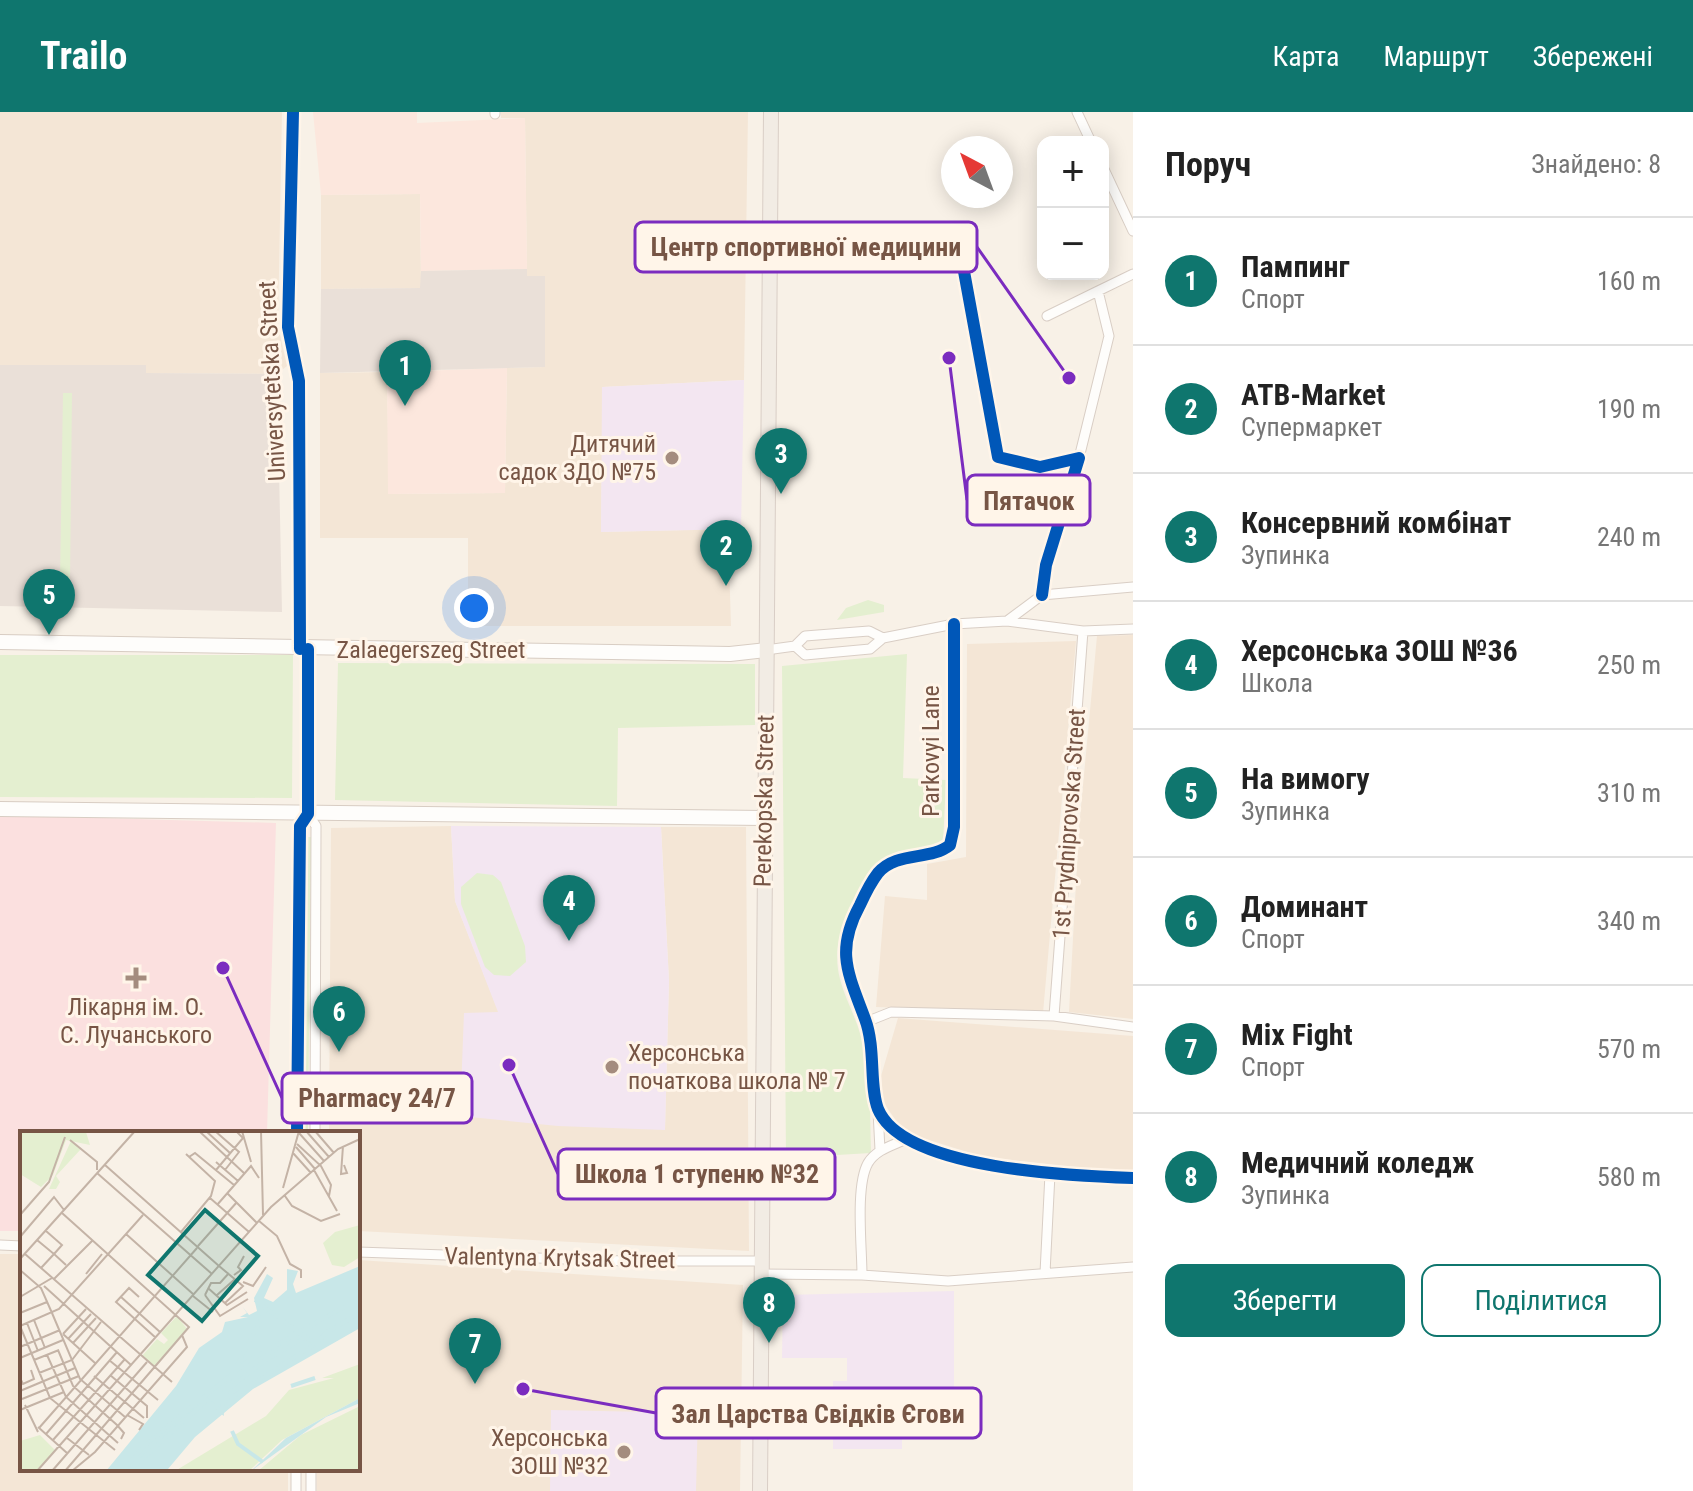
<!DOCTYPE html>
<html lang="uk">
<meta charset="utf-8">
<style>
:root{--surface:#fff;--page:#f2f2f2;--text:#222;--muted:#767676;--line:#e0e0e0;--accent:#0f766e}
body{margin:0;font-family:"Roboto Condensed",sans-serif;background:var(--page);color:var(--text)}
.controls{position:absolute;right:24px;top:24px;display:grid;overflow:hidden;border-radius:16px;box-shadow:0 4px 20px #0003}
.controls button{width:72px;height:72px;display:grid;place-items:center;padding:0;border:0;border-bottom:2px solid var(--line);background:var(--surface);color:var(--text);font:40px sans-serif}
.compass{position:absolute;left:941px;top:24px;width:72px;height:72px;border-radius:50%;background:var(--surface);box-shadow:0 4px 20px #0003;rotate:319deg}
.you{position:absolute;left:474px;top:496px;width:28px;height:28px;margin:-20px;border:6px solid #fff;border-radius:50%;background:#1a73e8;box-shadow:0 0 0 12px #1a73e833}
.badge{display:grid;place-items:center;width:52px;height:52px;border-radius:50%;background:var(--accent);color:#fff;font-size:26px;font-weight:700}
.pin{position:absolute;translate:-50% -66px;filter:drop-shadow(0 2px 4px #0008)}
.pin::after{content:'';position:absolute;top:42px;width:28px;height:24px;background:inherit;clip-path:polygon(0 0,100% 0,50% 100%)}
.list{margin:0;padding:0;list-style:none}
h2{display:flex;justify-content:space-between;align-items:center;height:104px;margin:0;padding:0 32px;font-size:34px}
h2 small{font-size:26px;font-weight:400;color:var(--muted)}
.list li{display:grid;grid-template-columns:52px 1fr auto;gap:24px;align-items:center;box-sizing:border-box;height:128px;padding:0 32px;border-top:2px solid var(--line)}
.list b{display:block;font-size:30px;white-space:nowrap}
.list p{margin:0;font-size:26px;white-space:nowrap;color:var(--muted)}
.list em{font-size:26px;font-style:normal;color:var(--muted)}
.actions{display:flex;gap:16px;padding:24px 32px}
.actions a{flex:1;padding:18px 0;border:2px solid var(--accent);border-radius:16px;text-align:center;font-size:28px;color:var(--accent)}
.actions .main{background:var(--accent);color:#fff}
.map{position:relative;flex:none;width:1133px;height:1379px;overflow:hidden}
header{display:flex;align-items:center;gap:48px;box-sizing:border-box;height:112px;padding:0 40px;background:var(--accent);color:#fff}
header strong{font-size:38px}
nav{display:flex;gap:44px;margin-inline-start:auto;font-size:28px}
main{display:flex}
aside{flex:1;background:var(--surface)}
.map>svg:first-child{display:block}
.residential{fill:#f4e6d6}
.commercial{fill:#fce7dd}
.industrial{fill:#eae0d8}
.education{fill:#f3e6f1}
.medical{fill:#fbe0df}
.green{fill:#e4efd0}
.lines{fill:none;stroke-linecap:round;stroke-linejoin:round}
.minor-casing{stroke:#d9cec5;stroke-width:11}
.secondary-casing{stroke:#d8cdc3;stroke-width:16}
.primary-casing{stroke:#d9cec6;stroke-width:16}
.minor{stroke:#fefdfb;stroke-width:9}
.secondary{stroke:#fefdfb;stroke-width:14}
.primary{stroke:#f2ece4;stroke-width:14}
.cycleway-casing{stroke:#fff5e9;stroke-width:17}
.cycleway{stroke:#0057b8;stroke-width:12}
.poi-dot{fill:#a48c7e;stroke:#fff5e9;stroke-width:3}
.labels{text-anchor:middle;stroke-width:6;stroke-linejoin:round;paint-order:stroke}
.street-label{font-size:24px;fill:#775545;stroke:#fff5e9}
.poi-label{font-size:24px;fill:#775545;stroke:#fff5e9;text-anchor:end}
.inset-river{fill:none;stroke:#c8e7e8;stroke-width:4}
.inset-road{fill:none;stroke:#c4b3a6;stroke-width:2}
.view{fill:#0f766e;fill-opacity:0.15;stroke:#0f766e;stroke-width:4}
.inset-edge{fill:none;stroke:#775545;stroke-width:4}
.leader{fill:none;stroke:#7b2cbf;stroke-width:3}
.callout-dot{fill:#7b2cbf;stroke:#fff5e9;stroke-width:3}
.callout{fill:#fff5e9;stroke:#7b2cbf;stroke-width:3}
.callout-label{font-size:26px;text-anchor:middle;font-weight:bold;fill:#775545}
</style>
<header>
<strong>Trailo</strong>
<nav><a>Карта</a><a>Маршрут</a><a>Збережені</a></nav>
</header>
<main>
<div class="map">
<svg width="1133" height="1379" viewBox="0 0 1133 1379">
<rect width="100%" height="100%" fill="#f8f1e7"/>
<!-- residential -->
<path class="residential" d="M0,0H282L278,214L287,254L277,262L145,261L146,253H0Z
M501,0H748L744,268L603,275L601,420L728,417L731,514H468V426H320V261L387,260L389,382L505,381L507,256L545,255V164H527L525,6H501Z
M420,82L421,176L321,177V83Z
M1133,523V907L1069,900L1079,716L1097,524Z
M1076,529L1043,901L876,895L885,784L927,788V752L966,745L967,532Z
M451,714L455,789L499,901L665,1017L669,869L661,715H746L749,1139L358,1119V1021H329L331,716Z
M898,906L1133,924V1061L983,1045L904,1020L883,990L881,964Z
M0,1142H22V1357H288V1379H0Z
M358,1148L743,1173L740,1379H317V1357H358Z"/>
<!-- commercial -->
<path class="commercial" d="M313,0H417V11L525,6L527,157L421,159L420,82L321,83Z
M507,256L505,381L388,382L387,260Z"/>
<!-- industrial -->
<path class="industrial" d="M527,157V164H545V255L320,261L321,177L420,176L421,159Z
M0,253H146V261L277,262L282,500L0,494Z"/>
<!-- education -->
<path class="education" d="M744,268L741,417L601,420L602,275Z
M451,714L661,715L669,869L665,1018L558,1014L460,1004L464,901L498,900L455,789Z
M954,1179V1298H902V1337H833V1269H847V1246H782L783,1183Z
M551,1298L698,1301L696,1379H550Z"/>
<!-- medical -->
<path class="medical" d="M0,703L276,711L267,1021H22V1119H0Z"/>
<!-- green -->
<path class="green" d="M63,281H72L70,469H60Z
M868,488L884,493V500L837,508L846,496Z
M907,542L903,666L946,668L943,732L882,750C857,784 828,822 840,867C845,887 856,905 861,925C871,962 870,1003 871,1041L786,1046L782,554Z
M0,543H293L292,686L0,685Z
M338,551L755,552V613L618,616L617,694L335,688Z
M305,725H311L308,1021H302Z
M477,761L493,763L501,770L525,834L526,850L510,864L494,863L485,855L461,792V775Z"/>
<g class="lines">
<!-- minor casing -->
<g class="minor-casing">
<path id="minor" d="M293,0L288,215L299,269L300,537
M1077,0L1091,30
M495,2V0
M1103,55L1133,119
M963,154L998,345L1040,355L1079,346L1046,453L1042,483
M1098,179L1133,162
M1047,204L1098,179L1109,224L1079,346
M1007,509L1042,483L1133,475
M954,512V715L950,733C930,749 897,739 878,761C871,770 865,782 860,793C835,839 848,861 865,907C876,936 869,974 878,997C903,1058 1075,1064 1133,1066
M795,534L805,543L870,537L883,526L954,512L1007,509L1083,519L1133,517
M766,538L795,534L805,524L869,519L883,526
M308,702L316,714L315,1021
M1054,904L1083,519
M866,910L891,900L1054,904L1133,915
M878,999L880,1038
M297,1021L300,714L308,702V537
M0,1133L22,1134
M358,1140L624,1149H761
M1045,1161L1050,1062
M761,1162L862,1163L948,1169L1133,1155
M862,1163C862,1135 855,1074 868,1051C876,1038 891,1034 904,1028
M296,1379V1357
M311,1379V1357"/>
</g>
<!-- secondary casing -->
<g class="secondary-casing">
<path id="secondary" d="M0,530L730,542L766,538
M0,697L763,706"/>
</g>
<!-- primary casing -->
<g class="primary-casing">
<path id="primary" d="M760,1379L771,0"/>
</g>
<!-- minor -->
<use href="#minor" class="minor"/>
<!-- secondary -->
<use href="#secondary" class="secondary"/>
<!-- primary -->
<use href="#primary" class="primary"/>
<!-- cycleway casing -->
<g class="cycleway-casing">
<path id="cycleway" d="M293,0L288,215L299,269L300,537
M963,154L998,345L1040,355L1079,346L1046,453L1042,483
M954,512V715L950,733C930,749 897,739 878,761C871,770 865,782 860,793C835,839 848,861 865,907C876,936 869,974 878,997C903,1058 1075,1064 1133,1066
M297,1021L300,714L308,702V537"/>
</g>
<!-- cycleway -->
<use href="#cycleway" class="cycleway"/>
</g>
<!-- markers -->
<g class="poi-dot">
<circle cx="672" cy="346" r="8"/>
<path d="M132 854h8v8h8v8h-8v8h-8v-8h-8v-8h8z"/>
<circle cx="612" cy="955" r="8"/>
<circle cx="624" cy="1340" r="8"/>
</g>
<g class="labels">
<!-- street labels -->
<g class="street-label">
<text transform="translate(272 269) rotate(-93)" y="8">Universytetska Street</text>
<text x="431" y="546">Zalaegerszeg Street</text>
<text transform="translate(931 639) rotate(-90)" y="8">Parkovyi Lane</text>
<text transform="translate(764 689) rotate(-89)" y="8">Perekopska Street</text>
<text transform="translate(1069 712) rotate(-86)" y="8">1st Prydniprovska Street</text>
<text transform="translate(560 1146) rotate(1)" y="8">Valentyna Krytsak Street</text>
</g>
<!-- poi labels -->
<g class="poi-label">
<text x="656" y="340">Дитячий<tspan x="656" dy="28">садок ЗДО №75</tspan></text>
<text x="136" y="903" text-anchor="middle">Лікарня ім. О.<tspan x="136" dy="28">С. Лучанського</tspan></text>
<text x="628" y="949" text-anchor="start">Херсонська<tspan x="628" dy="28">початкова школа № 7</tspan></text>
<text x="608" y="1334">Херсонська<tspan x="608" dy="28">ЗОШ №32</tspan></text>
</g>
</g>
<!-- overview -->
<g transform="translate(20 1019)">
<rect width="340" height="340" fill="#f8f1e7"/>
<path d="M0,0L66,1L70,14L46,9L33,44L21,56L0,43ZM51,10L61,18L36,45L40,51L36,58H29ZM340,94V126L324,136L312,134L303,112L315,101ZM157,185L167,198L134,235L122,225L137,208L144,213L148,209L141,202ZM340,233V267L262,309L229,340H155L246,285L269,259L314,247H302ZM340,275V340H238L281,304ZM20,304L35,319L16,340H0V310Z" fill="#e4efd0"/>
<path d="M340,135V197L233,258L175,306L148,338L86,340L156,255L179,217L202,201L205,191L228,186H220L227,182L222,175L229,184L237,180L234,167L247,143L253,147L244,167L253,171L267,159V138L278,140L273,153L276,162ZM340,267V272L306,286L231,340L266,307Z" fill="#c8e7e8"/>
<path class="inset-river" d="M235,169L285,206M271,255L295,247M204,273L209,249L246,179M203,280L214,265L294,214M212,300L218,313L243,331M103,340L124,315L228,230L340,167M109,340L187,269L202,281L203,262L247,228L286,206L296,213L307,201L340,182"/>
<path class="inset-road" d="M179,0L225,43M186,0L210,22M195,0L219,21L205,39M222,0L231,31M241,0L243,84M286,0L309,26M295,0L314,22M279,2L304,30M50,9L77,31V39M277,13L301,35L311,54L309,65M323,15L321,43L327,42L324,34M276,16L295,38M273,22L291,42M169,26L175,22L214,54M196,31L218,50M85,34L199,135M196,39L223,7L216,0M294,39L317,80M77,42L192,143M263,57L279,0M207,62L237,92M265,65L272,75L301,90L320,83M190,67L229,101M197,74L231,35L239,47M42,82L169,196L45,340M0,84L29,51L45,6M239,90L257,105L270,133L281,139V147M26,100L42,114L34,123L46,134M161,101L191,65L195,50L166,23M106,103L173,163M0,106L34,66L44,79M17,109L34,123L21,137M178,115L217,71M5,123L152,251M0,128L115,0M199,135L223,155L205,172M0,139L21,157L32,182M66,143L82,123M214,144L221,139L218,136L224,125M34,148L72,110M223,151L233,155L246,136M24,155L111,234M188,157L207,174L227,161M185,164L200,185L228,168M185,164L191,152H200L209,142M197,164L215,148M173,165L193,181M0,166L32,147M101,166L140,201M119,166L109,157L96,171L136,207M0,182L27,171M32,182L60,248L105,286M14,189L25,217M7,192L18,220M0,195L39,178L123,84M0,195L30,267L95,319M43,203L75,232M43,203L66,178M48,208L71,183M53,212L76,187M0,216L40,199M38,219L53,255L97,294L104,302L101,308M27,224L46,266L98,312M0,227L43,209M14,229L39,219M89,229L138,269M19,242L52,229L81,191M90,244L127,275V287M74,245L124,287M1,249L3,253L14,248L11,239M0,260L55,237M2,268L59,245M5,274L18,301M0,279L44,261M107,284L123,293L119,299M18,296L47,322M19,297L177,117M26,303L97,221M47,307L69,324M33,309L105,228M17,340L251,76L318,18L340,8M32,340L127,231M52,340L75,321L167,216L162,204"/>
<path class="view" d="M185,79L238,125L182,190L128,144Z"/>
<rect width="340" height="340" class="inset-edge"/>
</g>
<!-- callouts -->
<path class="leader" d="M1069 266L977 135M949 246L967 388M223 856L282 986M509 953L558 1062M523 1277L656 1301"/>
<g class="callout-dot">
<circle cx="1069" cy="266" r="8"/>
<circle cx="949" cy="246" r="8"/>
<circle cx="223" cy="856" r="8"/>
<circle cx="509" cy="953" r="8"/>
<circle cx="523" cy="1277" r="8"/>
</g>
<g class="callout">
<rect x="635" y="110" width="342" height="50" rx="8"/>
<rect x="967" y="363" width="123" height="50" rx="8"/>
<rect x="282" y="961" width="190" height="50" rx="8"/>
<rect x="558" y="1037" width="277" height="50" rx="8"/>
<rect x="656" y="1276" width="325" height="50" rx="8"/>
</g>
<g class="callout-label">
<text x="806" y="144">Центр спортивної медицини</text>
<text x="1029" y="398">Пятачок</text>
<text x="377" y="995">Pharmacy 24/7</text>
<text x="697" y="1071">Школа 1 ступеню №32</text>
<text x="818" y="1311">Зал Царства Свідків Єгови</text>
</g>
</svg>
<div class="controls">
<button>+</button>
<button>−</button>
</div>
<svg class="compass" viewBox="-18 -18 36 36"><path d="M0-13l5 13h-10z" fill="#e53935"/><path d="M0 13l5-13h-10z" fill="#767676"/></svg>
<div class="you"></div>
<div class="pin badge" style="left:405px;top:294px">1</div>
<div class="pin badge" style="left:726px;top:474px">2</div>
<div class="pin badge" style="left:781px;top:382px">3</div>
<div class="pin badge" style="left:569px;top:829px">4</div>
<div class="pin badge" style="left:49px;top:523px">5</div>
<div class="pin badge" style="left:339px;top:940px">6</div>
<div class="pin badge" style="left:475px;top:1272px">7</div>
<div class="pin badge" style="left:769px;top:1231px">8</div>
</div>
<aside>
<h2>Поруч<small>Знайдено: 8</small></h2>
<ul class="list">
<li><span class="badge">1</span><div><b>Пампинг</b><p>Спорт</p></div><em>160 m</em></li>
<li><span class="badge">2</span><div><b>ATB-Market</b><p>Супермаркет</p></div><em>190 m</em></li>
<li><span class="badge">3</span><div><b>Консервний комбінат</b><p>Зупинка</p></div><em>240 m</em></li>
<li><span class="badge">4</span><div><b>Херсонська ЗОШ №36</b><p>Школа</p></div><em>250 m</em></li>
<li><span class="badge">5</span><div><b>На вимогу</b><p>Зупинка</p></div><em>310 m</em></li>
<li><span class="badge">6</span><div><b>Доминант</b><p>Спорт</p></div><em>340 m</em></li>
<li><span class="badge">7</span><div><b>Mix Fight</b><p>Спорт</p></div><em>570 m</em></li>
<li><span class="badge">8</span><div><b>Медичний коледж</b><p>Зупинка</p></div><em>580 m</em></li>
</ul>
<div class="actions"><a class="main">Зберегти</a><a>Поділитися</a></div>
</aside>
</main>
